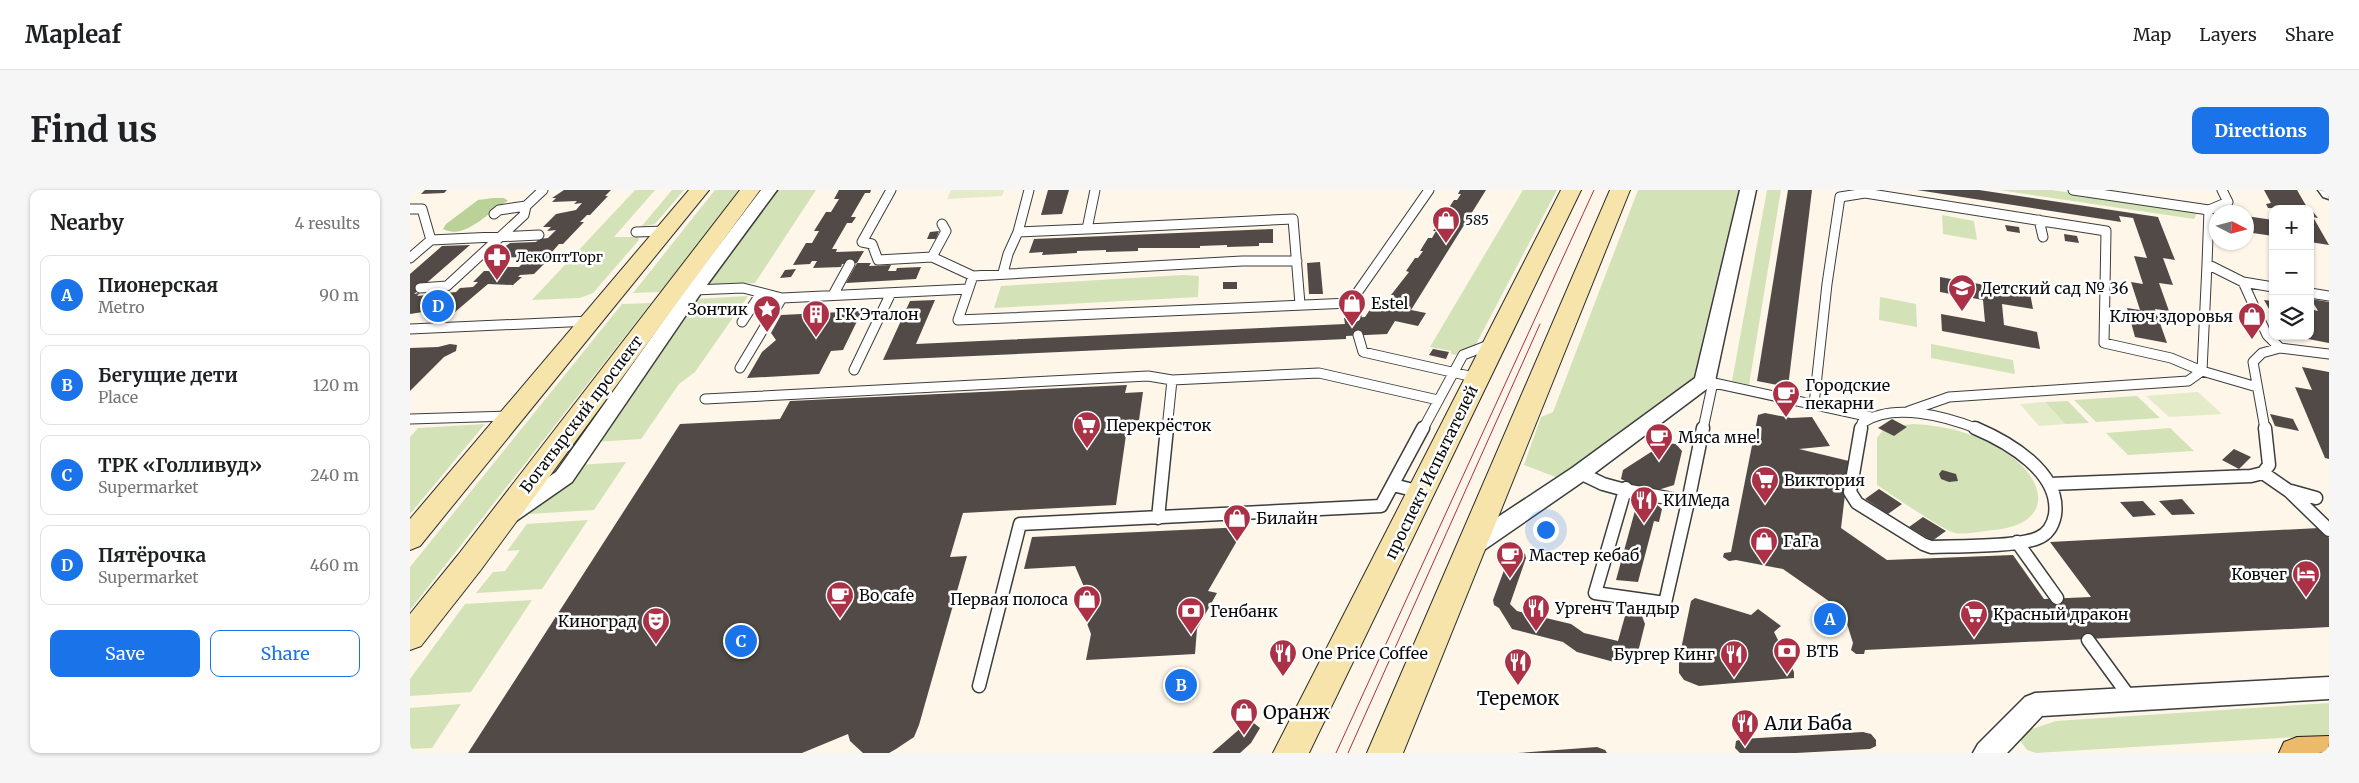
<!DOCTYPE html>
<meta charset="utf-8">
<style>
:root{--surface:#fff;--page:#f6f6f6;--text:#202124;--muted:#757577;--line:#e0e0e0;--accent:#1a73e8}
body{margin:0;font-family:Merriweather,serif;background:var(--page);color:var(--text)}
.controls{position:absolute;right:15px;top:15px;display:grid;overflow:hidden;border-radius:10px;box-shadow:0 1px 4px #0004}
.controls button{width:45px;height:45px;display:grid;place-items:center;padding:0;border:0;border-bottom:1px solid var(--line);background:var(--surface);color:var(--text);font:25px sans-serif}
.compass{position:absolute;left:1799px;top:15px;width:45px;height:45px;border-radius:50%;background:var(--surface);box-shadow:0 1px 4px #0004;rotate:96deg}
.you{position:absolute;left:1135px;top:339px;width:18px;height:18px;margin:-12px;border:4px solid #fff;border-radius:50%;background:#1a73e8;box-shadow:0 0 0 8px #1a73e833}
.badge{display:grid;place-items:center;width:32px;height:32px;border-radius:50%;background:var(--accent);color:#fff;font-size:16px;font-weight:700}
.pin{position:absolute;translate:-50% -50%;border:2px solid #fff;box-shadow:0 1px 5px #0006}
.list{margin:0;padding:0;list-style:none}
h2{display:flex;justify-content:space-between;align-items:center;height:65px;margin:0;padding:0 20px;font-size:21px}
h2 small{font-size:16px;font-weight:400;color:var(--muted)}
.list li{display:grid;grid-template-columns:32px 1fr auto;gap:15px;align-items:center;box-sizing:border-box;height:80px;margin:0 10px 10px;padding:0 10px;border:1px solid var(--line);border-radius:10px}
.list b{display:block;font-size:19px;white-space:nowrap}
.list p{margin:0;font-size:16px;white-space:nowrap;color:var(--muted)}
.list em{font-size:16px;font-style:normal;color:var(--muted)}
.actions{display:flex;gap:10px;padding:15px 20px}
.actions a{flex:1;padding:11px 0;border:1px solid var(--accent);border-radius:10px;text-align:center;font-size:18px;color:var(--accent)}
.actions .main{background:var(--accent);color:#fff}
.icon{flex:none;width:28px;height:28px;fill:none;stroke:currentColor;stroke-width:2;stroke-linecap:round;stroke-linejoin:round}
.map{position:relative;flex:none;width:1919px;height:563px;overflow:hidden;border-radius:10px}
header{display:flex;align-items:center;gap:30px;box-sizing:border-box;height:70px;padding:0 25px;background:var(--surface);border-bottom:1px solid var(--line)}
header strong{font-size:24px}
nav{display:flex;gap:28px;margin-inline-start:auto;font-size:18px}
.intro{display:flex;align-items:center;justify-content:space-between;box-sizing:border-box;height:120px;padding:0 30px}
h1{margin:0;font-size:35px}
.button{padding:12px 22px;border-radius:10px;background:var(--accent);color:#fff;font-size:18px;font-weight:700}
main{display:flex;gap:30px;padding:0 30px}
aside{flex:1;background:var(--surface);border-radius:10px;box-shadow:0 1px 4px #0004}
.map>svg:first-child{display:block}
.green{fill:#d3e3b7}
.forest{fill:#bad298}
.pitch{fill:#e3ebc8}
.building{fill:#514a47}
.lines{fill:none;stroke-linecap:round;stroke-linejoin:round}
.lane-far1-casing{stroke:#3d3d3d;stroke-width:11}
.lane-casing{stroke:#3d3d3d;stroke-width:15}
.street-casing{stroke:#3d3d3d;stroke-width:3}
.secondary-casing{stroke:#2c2c2c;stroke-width:2}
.primary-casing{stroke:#1b1b1b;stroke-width:2}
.lane-far1{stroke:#fff;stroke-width:9}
.lane{stroke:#fff;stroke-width:12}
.street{fill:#fff;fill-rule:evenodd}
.secondary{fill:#f7e4aa;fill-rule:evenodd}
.primary{fill:#ebbb6b;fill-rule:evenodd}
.tram{stroke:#ab3147;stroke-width:1}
.labels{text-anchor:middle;stroke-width:5;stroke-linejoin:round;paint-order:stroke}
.far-poi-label{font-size:14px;fill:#0a0a0a;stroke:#fff;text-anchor:start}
.poi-label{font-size:16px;fill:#0a0a0a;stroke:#fff;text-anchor:start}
.street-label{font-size:16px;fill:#0a0a0a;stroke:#fff}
.near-poi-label{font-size:19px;fill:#0a0a0a;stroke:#fff;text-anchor:start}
</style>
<header>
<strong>Mapleaf</strong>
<nav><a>Map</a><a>Layers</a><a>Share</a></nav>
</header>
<div class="intro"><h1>Find us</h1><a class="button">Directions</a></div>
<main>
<aside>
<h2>Nearby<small>4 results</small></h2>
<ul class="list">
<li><span class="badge">A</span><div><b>Пионерская</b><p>Metro</p></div><em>90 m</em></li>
<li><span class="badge">B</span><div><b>Бегущие дети</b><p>Place</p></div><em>120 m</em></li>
<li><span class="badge">C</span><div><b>ТРК «Голливуд»</b><p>Supermarket</p></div><em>240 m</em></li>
<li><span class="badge">D</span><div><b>Пятёрочка</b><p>Supermarket</p></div><em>460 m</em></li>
</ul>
<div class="actions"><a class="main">Save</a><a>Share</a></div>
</aside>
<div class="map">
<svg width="1919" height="563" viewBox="0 0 1919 563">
<rect width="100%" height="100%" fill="#fdf6e9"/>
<!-- green -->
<path class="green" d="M225,0H245L204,47H228L229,50L183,103L170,108L122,110Z
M262,0H274L245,34L231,37Z
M305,0H329L250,102L223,103Z
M361,0H406L345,93L292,96Z
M1113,0H1147L1064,158L1046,165L1041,164V161L1020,157Z
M1228,0H1331L1289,191L1151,289L1114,275L1131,227L1143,222Z
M1357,0H1371L1339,195L1322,191Z
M1589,0H1642L1788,21L1784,29Z
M1532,25L1564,31L1567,50L1533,44Z
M773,85L789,86L788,107L584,118L591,96Z
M338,106L285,182L269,194L231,249L184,252L285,109Z
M1470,107L1506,114L1507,137L1469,130Z
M241,113L0,420V377L212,114Z
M1521,154L1603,170L1605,184L1521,168Z
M1727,206L1750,228L1686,232L1664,210Z
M1658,211L1679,233L1655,234L1635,212Z
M75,234L0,324V247L8,238Z
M1504,234C1537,236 1570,244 1598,264C1640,294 1641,335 1583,340C1571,341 1556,345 1545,343C1536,342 1479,303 1467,295V248L1473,240L1484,246L1497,237L1493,235Z
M1760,238L1784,261L1718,265L1696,243Z
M216,272L184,320L119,324L134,305L167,275Z
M178,330L132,399L66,403L83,382L95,381L110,360L97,361L117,334Z
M122,410L61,502L0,506V489L55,414Z
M1919,513V545L1626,563L1617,560L1609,549L1610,543L1646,531Z
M51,514L22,558L0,559V518Z"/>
<!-- forest -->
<path class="forest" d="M83,8H94L98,11C79,20 56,51 33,39L36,34L68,10Z"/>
<!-- pitch -->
<path class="pitch" d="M541,0H594L592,6L537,9Z
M1788,202L1812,224L1759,227L1736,206Z
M1635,212L1655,234L1629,236L1610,214Z"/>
<!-- building -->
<path class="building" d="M15,0H37L34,3L11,4Z
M154,0H201L195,6H198L180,25H177L170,32H174L153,54H149L142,62H146L124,84L110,85L108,87H112L103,95L78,94L45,122L28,123L32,119L0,124V84L32,56L60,55L4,104L10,103L7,106L46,102L50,98L63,97L68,92H63L74,81H79L84,77H109L116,70L107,71L111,67L84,68L88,64H84L100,53L126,52L129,49L138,48L146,40L137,41L141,37H133L146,24L166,20L172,13L164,14L167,11L142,12L146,8H142Z
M429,0H461L460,3H455L441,27H446L442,33H437L422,59H427L426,62L454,61L447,73L432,74L431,77L403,78L407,71H402L400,74L383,75L396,53H402L409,41H404L416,22H421L429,9H424Z
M638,0H659L652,24L631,25Z
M1050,0H1076L1001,120L1016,123L1008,136L985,131L977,144L936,146V149L473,170L500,111L525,110L506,154L935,134L934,128L955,127L965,112L978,115L984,105H981L999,82L996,81L1005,68H1008L1013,61H1010L1018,48H1022L1026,41H1023L1032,28H1035L1039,22H1036L1044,10H1047L1051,4H1048Z
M1378,0H1402L1378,197L1347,191Z
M1507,0H1569L1748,27L1765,70L1753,68L1763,95L1749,93L1759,121L1745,119L1757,153L1725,147L1717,118L1730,120L1721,92L1733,94L1724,66L1737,68L1723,28L1709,26L1711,32Z
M1854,0H1887L1898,19L1858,18L1856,14L1861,13Z
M1900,18L1908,28L1903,27L1919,55L1900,52Z
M1836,26L1863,30V46L1836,42Z
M1595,35L1609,37L1610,43L1597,41Z
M863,39V53H849V56L817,57V55L790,56V58H728V61L696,62V60L667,61V63L632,65L633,62L619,63L624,49Z
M529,41L526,49H517L520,42Z
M1654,44L1667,46L1669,53L1655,51Z
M910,72L913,104H899L897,73Z
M447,73H461L459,76L481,75L478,81H486L487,78L511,77L506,89L436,93Z
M386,79L381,87L370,88L375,80Z
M1530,87L1620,103L1623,119L1592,114L1594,135L1627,142L1630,159L1532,141L1531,124L1575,132L1573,110L1530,102Z
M813,92H827V99H813Z
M1901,109L1919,112V153L1898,149L1896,146H1900V119L1908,121Z
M1854,110L1863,111V126Z
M452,121L433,160L421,161L409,184L337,188L352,162L366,150L361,143L371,125Z
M40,154L47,155L46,161L34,167L0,201V158L28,157Z
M1023,159L1039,162L1036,169L1019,165Z
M1892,177L1919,182V269L1915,268L1885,197L1902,200Z
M717,195L715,203L733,202L729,230L718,231L706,315L553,323L540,367L557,366L509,535L504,547L486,559L479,563H453L440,551L438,544L392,563H58L270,234L370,229L380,211Z
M1355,223L1381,228L1402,227L1420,256L1389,259L1439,271L1431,338L1477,370L1603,365L1634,409L1681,407L1640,352L1909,338L1919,348V437L1455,460L1454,464H1446L1441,460L1443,453L1433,421L1373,379L1326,370L1319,371L1313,367L1314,363L1321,362L1348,225Z
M1860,224L1883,229L1889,241L1865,236Z
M1482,229L1497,237L1484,246L1468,238Z
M1255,253L1266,254L1272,261L1264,295L1248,300L1223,295L1211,289L1213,280Z
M1824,259L1841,267L1829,279L1812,270Z
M1532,280L1546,284L1548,291L1539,292L1531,289L1529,284Z
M1469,299L1492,314L1478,324L1455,309Z
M1229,306L1240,309L1252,319L1249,332L1244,331L1228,392L1206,390Z
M1772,309L1785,324L1762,325L1749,311Z
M1733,311L1746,325L1723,327L1710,312Z
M1513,327L1536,341L1522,351L1499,337Z
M835,337L798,401L807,403L787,439L785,464L676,470L681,444L668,410L678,406L665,376L614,379L622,347Z
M1104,361H1110L1115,364L1116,368L1100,414L1107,421L1161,434L1174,443L1208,451L1215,426L1222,423L1232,426L1235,434L1228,462L1204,472L1167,462L1153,452L1102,439L1089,418L1084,415L1083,410L1100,364Z
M1285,408L1341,425L1348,419L1371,436L1364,442L1384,482V488L1289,496L1274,490L1269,483V469L1281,411Z
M840,530L850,538L841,553L830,563H802Z
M1453,542L1461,544L1466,550V556L1460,559L1386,563H1330L1325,558L1326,551L1332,549Z
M1187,557L1195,560L1197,563H1108Z"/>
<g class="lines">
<!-- lane-far1 casing -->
<g class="lane-far1-casing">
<path id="lane-far1" d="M481,0L452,52L462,54L468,70L522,67L563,86L548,130L940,113L946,127
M1663,0L1799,20L1818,12L1812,0
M0,19H12L21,50
M1799,20L1797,74L1833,92L1863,97
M84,24L89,20L116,16
M1629,30L1633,47
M677,39L883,29L890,114
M226,42L255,41
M608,42L619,0
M522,67L536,41L532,34
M0,68L21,50L129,45
M593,83L598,64L608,42L677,39L685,0
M563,86L832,71H887
M1833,92L1857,145L1870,158L1919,164
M10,98L37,96L114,25L116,16L133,0
M284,100L333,98L372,108L558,99
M1900,103L1919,106
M423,105L440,74
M940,113L1019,0
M332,132L351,103
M0,139L180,131
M948,145L953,162L1068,188
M330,178L372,108
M444,180L481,103
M1295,191L1461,227
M295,209L738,186L762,190
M1404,214L1417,94L1430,7L1455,3L1696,41L1694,153L1761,168L1792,181L1797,74
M1499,221L1539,207L1778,191L1792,181L1847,197
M0,229L100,226
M757,239L762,190L909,183L1028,210
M1013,239L1053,165L1084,153
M1293,239L1303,192
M1451,239L1452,233C1483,212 1535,226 1568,239
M1855,239L1843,172L1852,163L1870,158"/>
</g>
<!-- lane casing -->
<g class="lane-casing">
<path id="lane" d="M1451,238L1440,302L1447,313L1513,354L1521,357C1546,356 1607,357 1628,348C1638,344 1643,335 1645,325C1651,282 1598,252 1565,238
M1170,283L1193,294L1215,300
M1853,283L1879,301L1919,340
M1640,294L1841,286L1853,283L1859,275L1855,238
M983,295L1011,302
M1215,300L1278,312L1255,413L1185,403Z
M1215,300L1216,298
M1881,301L1906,308
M1278,312L1293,238
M748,328L757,238
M1607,352L1647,408
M1678,450L1721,509
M569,496L610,334L971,316L1013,238"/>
</g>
<!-- street casing -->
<g class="street-casing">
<path id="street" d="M351,0H367L291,103L162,292L106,331L98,333L90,331L86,325L90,319L146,282L278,96Z
M1330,0H1346L1305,191L1302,195L1178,288L1071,362L1062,365L1053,362L1050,356L1053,350L1162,278L1285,188Z
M1908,0H1919V9L1913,7Z
M1919,487V509L1632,526L1597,563H1563L1568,554L1615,507L1625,503Z"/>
</g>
<!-- secondary casing -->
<g class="secondary-casing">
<path id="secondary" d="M279,0H299L10,356L0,360V329Z
M330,0H350L70,381L11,456L0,460V424L48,365Z
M1151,0H1171L899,563H863Z
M1200,0H1220L993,563H957Z"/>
</g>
<!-- primary casing -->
<g class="primary-casing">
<path id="primary" d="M1919,546V563H1869L1874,552L1887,547Z"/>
</g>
<!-- lane-far1 -->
<use href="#lane-far1" class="lane-far1"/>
<!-- lane -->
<use href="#lane" class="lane"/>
<!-- street -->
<use href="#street" class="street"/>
<!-- secondary -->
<use href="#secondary" class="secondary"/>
<!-- primary -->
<use href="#primary" class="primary"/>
<!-- tram -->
<path class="tram" d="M926,563L1184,0
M938,563L1130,134"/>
</g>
<!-- icons -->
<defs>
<g id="shop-pin" transform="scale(1.4375)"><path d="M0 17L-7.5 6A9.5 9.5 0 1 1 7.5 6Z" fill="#ab3147" stroke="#fff"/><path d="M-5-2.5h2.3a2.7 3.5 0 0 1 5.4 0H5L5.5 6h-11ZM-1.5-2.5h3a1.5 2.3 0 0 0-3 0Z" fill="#fff"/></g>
<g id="pharmacy-pin" transform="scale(1.4375)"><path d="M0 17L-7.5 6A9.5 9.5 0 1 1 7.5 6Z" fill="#ab3147" stroke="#fff"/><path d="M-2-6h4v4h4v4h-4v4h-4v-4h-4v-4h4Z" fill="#fff"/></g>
<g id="school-pin" transform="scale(1.4375)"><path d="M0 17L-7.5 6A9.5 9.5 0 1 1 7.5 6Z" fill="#ab3147" stroke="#fff"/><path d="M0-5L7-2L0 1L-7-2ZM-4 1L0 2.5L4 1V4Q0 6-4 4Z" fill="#fff"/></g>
<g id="sight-pin" transform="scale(1.4375)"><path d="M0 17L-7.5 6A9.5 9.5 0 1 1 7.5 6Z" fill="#ab3147" stroke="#fff"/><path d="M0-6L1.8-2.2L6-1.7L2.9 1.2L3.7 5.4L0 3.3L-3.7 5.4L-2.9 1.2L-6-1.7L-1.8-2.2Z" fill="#fff"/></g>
<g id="building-pin" transform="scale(1.4375)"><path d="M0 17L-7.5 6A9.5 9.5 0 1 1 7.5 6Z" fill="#ab3147" stroke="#fff"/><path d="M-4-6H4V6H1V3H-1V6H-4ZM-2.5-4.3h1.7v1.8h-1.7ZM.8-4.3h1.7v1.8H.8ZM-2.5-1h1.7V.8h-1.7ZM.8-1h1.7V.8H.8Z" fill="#fff"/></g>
<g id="cafe-pin" transform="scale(1.4375)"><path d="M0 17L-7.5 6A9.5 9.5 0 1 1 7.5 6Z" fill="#ab3147" stroke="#fff"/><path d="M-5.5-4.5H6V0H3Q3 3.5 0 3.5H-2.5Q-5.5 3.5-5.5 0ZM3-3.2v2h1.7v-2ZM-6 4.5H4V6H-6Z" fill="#fff"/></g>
<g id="supermarket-pin" transform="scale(1.4375)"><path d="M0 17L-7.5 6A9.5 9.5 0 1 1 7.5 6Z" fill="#ab3147" stroke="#fff"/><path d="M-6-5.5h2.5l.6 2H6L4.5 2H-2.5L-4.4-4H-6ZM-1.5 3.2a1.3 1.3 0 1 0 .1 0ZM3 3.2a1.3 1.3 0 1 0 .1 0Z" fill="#fff"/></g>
<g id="restaurant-pin" transform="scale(1.4375)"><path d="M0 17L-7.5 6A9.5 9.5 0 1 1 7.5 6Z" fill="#ab3147" stroke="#fff"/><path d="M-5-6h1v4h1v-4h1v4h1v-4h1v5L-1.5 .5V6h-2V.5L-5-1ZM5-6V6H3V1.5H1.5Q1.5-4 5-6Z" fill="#fff"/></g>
<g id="hotel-pin" transform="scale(1.4375)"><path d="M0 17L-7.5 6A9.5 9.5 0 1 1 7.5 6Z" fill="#ab3147" stroke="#fff"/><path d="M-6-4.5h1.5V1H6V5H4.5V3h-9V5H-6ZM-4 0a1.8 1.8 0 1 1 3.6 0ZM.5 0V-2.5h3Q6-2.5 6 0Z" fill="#fff"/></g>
<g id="bank-pin" transform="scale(1.4375)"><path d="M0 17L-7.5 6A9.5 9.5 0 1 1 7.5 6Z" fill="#ab3147" stroke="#fff"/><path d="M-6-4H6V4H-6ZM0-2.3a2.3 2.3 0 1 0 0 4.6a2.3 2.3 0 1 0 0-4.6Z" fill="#fff"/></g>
<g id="theatre-pin" transform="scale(1.4375)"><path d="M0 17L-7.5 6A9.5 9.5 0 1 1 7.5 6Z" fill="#ab3147" stroke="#fff"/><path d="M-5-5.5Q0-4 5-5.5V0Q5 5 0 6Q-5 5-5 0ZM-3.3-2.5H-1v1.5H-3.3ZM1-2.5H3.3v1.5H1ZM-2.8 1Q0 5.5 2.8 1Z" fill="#fff"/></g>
</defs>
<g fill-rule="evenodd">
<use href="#shop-pin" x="1036" y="30"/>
<use href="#pharmacy-pin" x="87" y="67"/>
<use href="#school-pin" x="1552" y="98"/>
<use href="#shop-pin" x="942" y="113"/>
<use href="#sight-pin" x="357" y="119"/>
<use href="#building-pin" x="406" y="124"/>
<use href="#shop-pin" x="1842" y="126"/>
<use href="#cafe-pin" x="1376" y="204"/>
<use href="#supermarket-pin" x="677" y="235"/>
<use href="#cafe-pin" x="1249" y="247"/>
<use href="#supermarket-pin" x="1355" y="290"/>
<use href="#restaurant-pin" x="1234" y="310"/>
<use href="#shop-pin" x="827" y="328"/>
<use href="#shop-pin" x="1354" y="351"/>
<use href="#cafe-pin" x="1100" y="365"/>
<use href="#hotel-pin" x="1896" y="384"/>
<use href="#cafe-pin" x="430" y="405"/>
<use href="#shop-pin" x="677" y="409"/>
<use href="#restaurant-pin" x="1126" y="418"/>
<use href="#bank-pin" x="781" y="421"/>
<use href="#supermarket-pin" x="1564" y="424"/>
<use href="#theatre-pin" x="246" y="431"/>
<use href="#bank-pin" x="1377" y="461"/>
<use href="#restaurant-pin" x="873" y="463"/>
<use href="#restaurant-pin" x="1324" y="464"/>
<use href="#restaurant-pin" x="1108" y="472"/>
<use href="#shop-pin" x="834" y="522"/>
<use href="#restaurant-pin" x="1335" y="533"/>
</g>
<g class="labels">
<!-- far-poi labels -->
<g class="far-poi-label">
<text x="1055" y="35">585</text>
<text x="106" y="72">ЛекОптТорг</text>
</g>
<!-- poi labels -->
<g class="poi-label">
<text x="1571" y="104">Детский сад № 36</text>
<text x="961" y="119">Estel</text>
<text x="338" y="125" text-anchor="end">Зонтик</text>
<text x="425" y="130">ГК Эталон</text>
<text x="1823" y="132" text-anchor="end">Ключ здоровья</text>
<text x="1395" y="201">Городские<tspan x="1395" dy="18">пекарни</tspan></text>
<text x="696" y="241">Перекрёсток</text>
<text x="1268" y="253">Мяса мне!</text>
<text x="1374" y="296">Виктория</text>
<text x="1253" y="316">КИМеда</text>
<text x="846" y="334">Билайн</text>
<text x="1373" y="357">ГаГа</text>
<text x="1119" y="371">Мастер кебаб</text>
<text x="1877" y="390" text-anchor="end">Ковчег</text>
<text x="449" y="411">Bo cafe</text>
<text x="658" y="415" text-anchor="end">Первая полоса</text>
<text x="1145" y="424">Ургенч Тандыр</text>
<text x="800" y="427">Генбанк</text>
<text x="1583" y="430">Красный дракон</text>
<text x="227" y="437" text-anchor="end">Киноград</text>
<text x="1396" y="467">ВТБ</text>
<text x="892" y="469">One Price Coffee</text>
<text x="1305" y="470" text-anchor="end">Бургер Кинг</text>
</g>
<!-- street labels -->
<g class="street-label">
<text transform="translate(171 224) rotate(-53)" y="6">Богатырский проспект</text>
<text transform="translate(1021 282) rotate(-64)" y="6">проспект Испытателей</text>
</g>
<!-- near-poi labels -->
<g class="near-poi-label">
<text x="1108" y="515" text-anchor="middle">Теремок</text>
<text x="853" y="529">Оранж</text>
<text x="1354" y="540">Али Баба</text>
</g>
</g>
</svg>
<div class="controls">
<button>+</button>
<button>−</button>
<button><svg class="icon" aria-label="layers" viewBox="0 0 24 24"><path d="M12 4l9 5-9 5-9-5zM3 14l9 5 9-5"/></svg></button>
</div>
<svg class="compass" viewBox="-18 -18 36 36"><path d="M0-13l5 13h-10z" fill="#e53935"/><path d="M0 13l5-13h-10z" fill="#757577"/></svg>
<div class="you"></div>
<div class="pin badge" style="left:1420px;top:429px">A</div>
<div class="pin badge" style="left:771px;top:495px">B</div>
<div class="pin badge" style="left:331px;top:451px">C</div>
<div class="pin badge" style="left:28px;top:116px">D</div>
</div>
</main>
